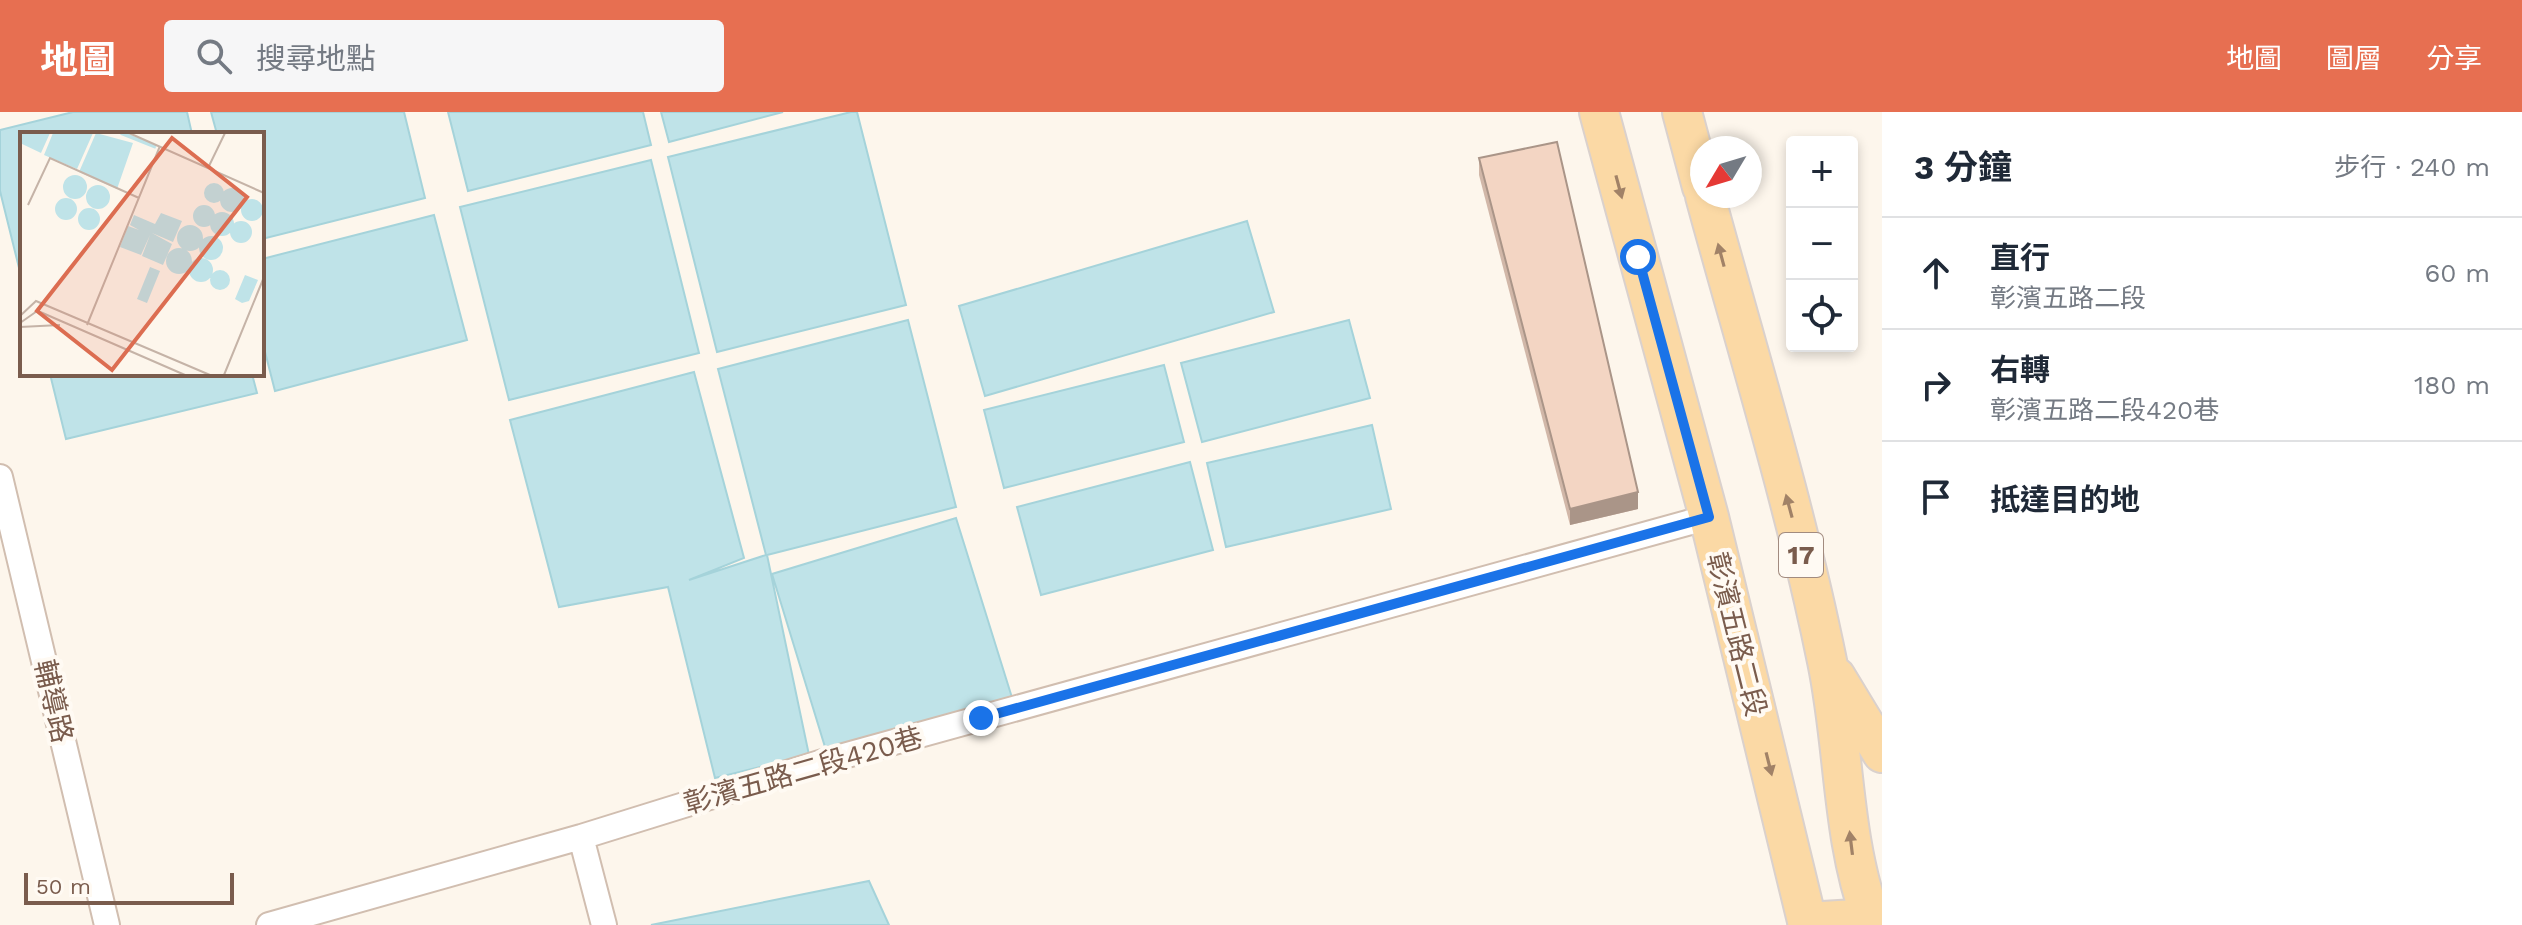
<!DOCTYPE html>
<html lang="zh-TW">
<meta charset="utf-8">
<style>
:root{--surface:#fff;--page:#f6f6f7;--text:#1f2937;--muted:#747a83;--line:#e0e1e3;--accent:#e76f51}
body{margin:0;font-family:"Work Sans","Noto Sans TC",sans-serif;background:var(--page);color:var(--text)}
.controls{position:absolute;right:24px;top:24px;display:grid;overflow:hidden;border-radius:8px;box-shadow:0 4px 12px #0003}
.controls button{width:72px;height:72px;display:grid;place-items:center;padding:0;border:0;border-bottom:2px solid var(--line);background:var(--surface);color:var(--text);font:40px sans-serif}
.compass{position:absolute;left:1690px;top:24px;width:72px;height:72px;border-radius:50%;background:var(--surface);box-shadow:0 4px 12px #0003;rotate:232deg}
.scale{position:absolute;left:24px;bottom:20px;width:210px;box-sizing:border-box;padding-left:8px;border:4px solid #7a5c4d;border-top:0;font-size:22px;line-height:28px;white-space:nowrap;color:#7a5c4d;-webkit-text-stroke:6px #fffaf3;paint-order:stroke}
.stop{position:absolute;width:24px;height:24px;margin:-18px;border:6px solid #1a73e8;border-radius:50%;background:#fff}
.stop.end{background:#1a73e8;border-color:#fff;box-shadow:0 2px 8px #0008}
.list{margin:0;padding:0;list-style:none}
h2{display:flex;justify-content:space-between;align-items:center;height:104px;margin:0;padding:0 32px;font-size:34px}
h2 small{font-size:26px;font-weight:400;color:var(--muted)}
.list li{display:grid;grid-template-columns:52px 1fr auto;gap:24px;align-items:center;box-sizing:border-box;height:112px;padding:0 32px;border-top:2px solid var(--line)}
.list b{display:block;font-size:30px;white-space:nowrap}
.list p{margin:0;font-size:26px;white-space:nowrap;color:var(--muted)}
.list em{font-size:26px;font-style:normal;color:var(--muted)}
.icon{flex:none;width:44px;height:44px;fill:none;stroke:currentColor;stroke-width:2;stroke-linecap:round;stroke-linejoin:round}
.map{position:relative;flex:none;width:1882px;height:813px;overflow:hidden}
header{display:flex;align-items:center;gap:48px;box-sizing:border-box;height:112px;padding:0 40px;background:var(--accent);color:#fff}
header strong{font-size:38px}
nav{display:flex;gap:44px;margin-inline-start:auto;font-size:28px}
.search{width:560px;height:72px;background:var(--page);display:flex;align-items:center;gap:20px;box-sizing:border-box;padding:0 28px;border-radius:8px;color:var(--muted);font-size:30px}
main{display:flex}
aside{flex:1;background:var(--surface)}
.map>svg:first-child{display:block}
.water{fill:#bfe3e8;stroke:#a5d3da;stroke-width:2}
.lines{fill:none;stroke-linecap:round;stroke-linejoin:round}
.minor-casing{stroke:#d1beb0;stroke-width:28}
.primary-casing{stroke:#dad1cd;stroke-width:42}
.minor{stroke:#fff;stroke-width:24}
.primary{stroke:#fbd9a5;stroke-width:38}
.wall{fill:#d1b7a8}
.shaded-wall{fill:#aa9588}
.building{fill:#f3d5c3;stroke:#aa9588;stroke-width:2}
.oneway{fill:#a18267}
.route{stroke:#1a73e8;stroke-width:10}
.labels{text-anchor:middle;stroke-width:8;stroke-linejoin:round;paint-order:stroke}
.shield{fill:#fffaf3;stroke:#a28b7f;stroke-width:2}
.shield-label{font-size:26px;font-weight:bold;fill:#7a5c4d}
.street-label{font-size:28px;fill:#7a5c4d;stroke:#fffaf3}
.inset-river{fill:none;stroke:#bfe3e8;stroke-width:4}
.inset-road{fill:none;stroke:#c5b3a7;stroke-width:2}
.view{fill:#dc6d51;fill-opacity:0.15;stroke:#dc6d51;stroke-width:4}
.inset-edge{fill:none;stroke:#7a5c4d;stroke-width:4}
</style>
<header>
<strong>地圖</strong>
<div class="search"><svg class="icon" aria-label="search" viewBox="0 0 24 24"><circle cx="10" cy="10" r="6"/><path d="M15 15l6 6"/></svg>搜尋地點</div>
<nav><a>地圖</a><a>圖層</a><a>分享</a></nav>
</header>
<main>
<div class="map">
<svg width="1882" height="813" viewBox="0 0 1882 813">
<rect width="100%" height="100%" fill="#fdf6ec"/>
<!-- water -->
<path class="water" d="M73,0H187L192,22H22V168L0,79V18Z
M211,0H404L425,86L262,127V22H217Z
M448,0H643L651,33L468,79Z
M661,0H783L669,30Z
M851,0H857L906,193L717,240L668,45Z
M651,48L699,241L509,288L460,95Z
M434,103L467,228L275,279L262,228V147Z
M1247,109L1274,200L985,284L959,194Z
M908,208L956,395L767,443L809,643L715,666L668,475L559,495L510,308L694,260L744,446L689,468L766,443L718,257Z
M1349,208L1370,286L1202,330L1181,251Z
M1164,253L1184,330L1004,376L984,298Z
M50,262H252L257,281L66,327Z
M1372,313L1391,397L1226,435L1207,351Z
M1190,350L1213,438L1041,483L1017,395Z
M956,406L1014,592L829,648L772,462Z
M869,769L889,813H651Z"/>
<g class="lines">
<!-- minor casing -->
<g class="minor-casing">
<path id="minor" d="M0,365L107,813
M581,725L604,813
M269,813L581,725L829,648L1709,405"/>
</g>
<!-- primary casing -->
<g class="primary-casing">
<path id="primary" d="M1599,0L1709,405L1808,813
M1682,0L1702,75
M1705,84C1747,238 1795,392 1827,549C1845,635 1841,724 1871,806
M1836,565L1882,641
M1807,810L1871,806L1882,810"/>
</g>
<!-- minor -->
<use href="#minor" class="minor"/>
<!-- primary -->
<use href="#primary" class="primary"/>
</g>
<!-- wall -->
<path class="wall" d="M1479,46L1638,397L1570,413L1479,63Z"/>
<!-- shaded-wall -->
<path class="shaded-wall" d="M1638,380V397L1570,413V397Z"/>
<!-- building -->
<path class="building" d="M1557,30L1638,380L1570,397L1479,46Z"/>
<!-- one-way arrows -->
<defs><path id="oneway-solid" d="M-6-.8H1V-3.2L6.5 0L1 3.2V.8H-6Z" transform="scale(2)"/></defs>
<g class="oneway">
<use href="#oneway-solid" transform="translate(1619 75) rotate(75)"/>
<use href="#oneway-solid" transform="translate(1721 143) rotate(-105)"/>
<use href="#oneway-solid" transform="translate(1789 394) rotate(-105)"/>
<use href="#oneway-solid" transform="translate(1769 652) rotate(76)"/>
<use href="#oneway-solid" transform="translate(1851 731) rotate(-97)"/>
</g>
<g class="lines">
<!-- route -->
<path class="route" d="M981,606L1709,405L1638,145"/>
</g>
<g class="labels">
<!-- shield labels -->
<rect class="shield" x="1779" y="421" width="44" height="44" rx="6"/>
<g class="shield-label">
<text x="1801" y="452">17</text>
</g>
<!-- street labels -->
<g class="street-label">
<text transform="translate(1737 522) rotate(76)" y="10">彰濱五路二段</text>
<text transform="translate(54 589) rotate(77)" y="10">輔導路</text>
<text transform="translate(803 658) rotate(-16)" y="10">彰濱五路二段420巷</text>
</g>
</g>
<!-- overview -->
<g transform="translate(20 20)">
<rect width="244" height="244" fill="#fdf6ec"/>
<path d="M0,1H30L21,21L0,11ZM33,1H73L57,37L24,23ZM76,1L113,11L97,57L59,40ZM43 55a12 12 0 1 1 24 0a12 12 0 1 1-24 0ZM184 61a10 10 0 1 1 20 0a10 10 0 1 1-20 0ZM66 65a12 12 0 1 1 24 0a12 12 0 1 1-24 0ZM200 68a12 12 0 1 1 24 0a12 12 0 1 1-24 0ZM35 77a11 11 0 1 1 22 0a11 11 0 1 1-22 0ZM221 78a11 11 0 1 1 22 0a11 11 0 1 1-22 0ZM173 84a11 11 0 1 1 22 0a11 11 0 1 1-22 0ZM58 87a11 11 0 1 1 22 0a11 11 0 1 1-22 0ZM190 92a12 12 0 1 1 24 0a12 12 0 1 1-24 0ZM141,81L162,89L153,110L132,101L152,112L143,133L122,124L130,103L121,123L100,115L108,94L119,98L110,93L114,83L135,92ZM210 100a11 11 0 1 1 22 0a11 11 0 1 1-22 0ZM157 106a13 13 0 1 1 26 0a13 13 0 1 1-26 0ZM179 116a12 12 0 1 1 24 0a12 12 0 1 1-24 0ZM146 129a13 13 0 1 1 26 0a13 13 0 1 1-26 0ZM169 138a12 12 0 1 1 24 0a12 12 0 1 1-24 0ZM130,135L140,139L127,171L117,167ZM190 148a10 10 0 1 1 20 0a10 10 0 1 1-20 0ZM225,143L238,148L229,169L222,171L215,167Z" fill="#bfe3e8"/>
<path class="inset-river" d="M101,1L136,15"/>
<path class="inset-road" d="M109,1L244,61M188,36L205,1M8,73L30,26L119,66M18,179L165,243M0,184L16,169L190,243M0,191L20,177M67,193L140,14M0,195L40,193M204,243L244,145"/>
<path class="view" d="M152,6L227,65L92,238L17,179Z"/>
<rect width="244" height="244" class="inset-edge"/>
</g>
</svg>
<div class="controls">
<button>+</button>
<button>−</button>
<button><svg class="icon" aria-label="locate" viewBox="0 0 24 24"><circle cx="12" cy="12" r="6"/><path d="M12 2v4M12 18v4M2 12h4M18 12h4"/></svg></button>
</div>
<svg class="compass" viewBox="-18 -18 36 36"><path d="M0-13l5 13h-10z" fill="#e53935"/><path d="M0 13l5-13h-10z" fill="#747a83"/></svg>
<div class="scale">50 m</div>
<div class="stop" style="left:1638px;top:145px"></div>
<div class="stop end" style="left:981px;top:606px"></div>
</div>
<aside>
<h2>3 分鐘<small>步行 · 240 m</small></h2>
<ul class="list">
<li><svg class="icon" aria-label="ahead" viewBox="0 0 24 24"><path d="M12 20V5M6 11l6-6 6 6"/></svg><div><b>直行</b><p>彰濱五路二段</p></div><em>60 m</em></li>
<li><svg class="icon" aria-label="right" viewBox="0 0 24 24"><path d="M7 20v-9h11M14 6l5 5-5 5"/></svg><div><b>右轉</b><p>彰濱五路二段420巷</p></div><em>180 m</em></li>
<li><svg class="icon" aria-label="arrive" viewBox="0 0 24 24"><path d="M6 21V4h12l-3 4 3 4H6"/></svg><div><b>抵達目的地</b></div></li>
</ul>
</aside>
</main>
